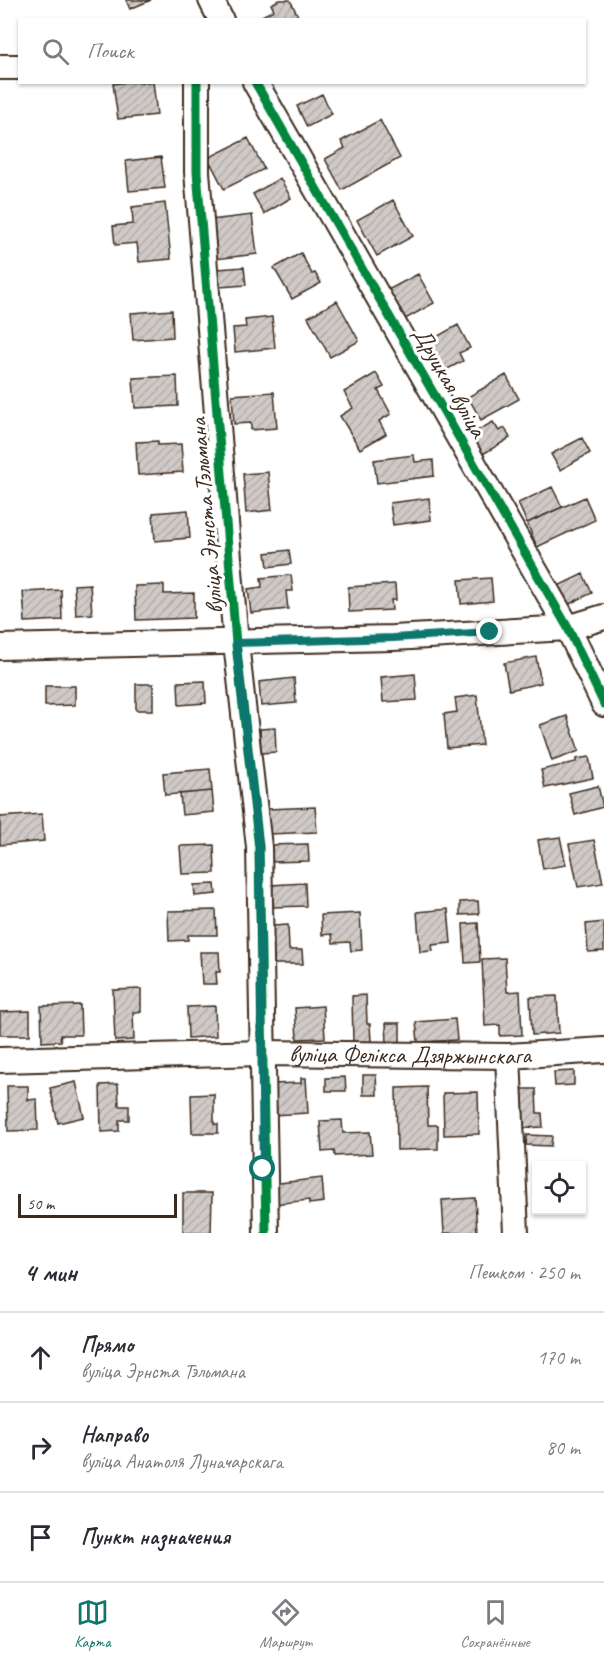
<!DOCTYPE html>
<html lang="ru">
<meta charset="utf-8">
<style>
:root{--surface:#fff;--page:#f2f2f3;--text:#2b2b33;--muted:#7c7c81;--line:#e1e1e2;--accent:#0f766e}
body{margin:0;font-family:Caveat,sans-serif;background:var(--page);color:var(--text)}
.controls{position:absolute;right:18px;bottom:18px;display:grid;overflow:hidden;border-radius:0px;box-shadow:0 2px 4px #0004}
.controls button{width:54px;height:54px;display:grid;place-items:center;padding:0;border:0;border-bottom:2px solid var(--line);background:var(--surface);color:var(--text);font:30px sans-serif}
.scale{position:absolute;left:18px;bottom:15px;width:159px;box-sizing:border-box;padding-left:6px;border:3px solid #3b2a1e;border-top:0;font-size:16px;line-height:21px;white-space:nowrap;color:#3b2a1e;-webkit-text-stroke:4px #fff;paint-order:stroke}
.stop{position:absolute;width:18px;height:18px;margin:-14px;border:4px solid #0f766e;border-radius:50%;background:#fff}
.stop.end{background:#0f766e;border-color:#fff;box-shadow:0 2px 6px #0008}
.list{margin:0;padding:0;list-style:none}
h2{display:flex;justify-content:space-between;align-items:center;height:78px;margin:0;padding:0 24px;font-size:26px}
h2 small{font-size:20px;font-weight:400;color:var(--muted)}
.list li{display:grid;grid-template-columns:39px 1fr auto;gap:18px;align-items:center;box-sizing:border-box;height:90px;padding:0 24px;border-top:2px solid var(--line)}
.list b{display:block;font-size:22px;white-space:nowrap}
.list p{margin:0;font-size:20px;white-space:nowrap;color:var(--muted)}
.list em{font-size:20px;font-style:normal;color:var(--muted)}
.icon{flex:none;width:33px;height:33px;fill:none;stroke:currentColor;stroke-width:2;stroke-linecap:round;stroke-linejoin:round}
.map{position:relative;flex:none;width:604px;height:1233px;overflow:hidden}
.search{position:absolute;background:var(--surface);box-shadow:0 2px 4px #0004;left:18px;right:18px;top:18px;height:66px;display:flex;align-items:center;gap:15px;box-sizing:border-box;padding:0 21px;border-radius:0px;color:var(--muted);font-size:22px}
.sheet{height:348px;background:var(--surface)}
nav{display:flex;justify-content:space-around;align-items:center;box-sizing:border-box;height:84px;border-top:2px solid var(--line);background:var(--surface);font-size:16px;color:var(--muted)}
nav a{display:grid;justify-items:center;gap:3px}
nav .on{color:var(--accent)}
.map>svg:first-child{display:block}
.building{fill:url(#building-hatch);stroke:#3b2a1e;stroke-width:1.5}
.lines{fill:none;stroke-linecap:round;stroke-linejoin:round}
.minor-casing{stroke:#3b2a1e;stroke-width:28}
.minor{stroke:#fff;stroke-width:24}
.cycleway-casing{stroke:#fff;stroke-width:13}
.cycleway{stroke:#00873e;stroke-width:9}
.route{stroke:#0f766e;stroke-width:8}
.labels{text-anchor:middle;stroke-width:6;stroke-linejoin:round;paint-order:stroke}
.street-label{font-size:24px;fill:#3b2a1e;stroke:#fff}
</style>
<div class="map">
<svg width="604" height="1233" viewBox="0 0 604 1233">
<defs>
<pattern id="building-hatch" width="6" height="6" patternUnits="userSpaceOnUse" patternTransform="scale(1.5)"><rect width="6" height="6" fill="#cfcac7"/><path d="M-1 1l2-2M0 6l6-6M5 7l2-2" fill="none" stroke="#b3aeaa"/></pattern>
</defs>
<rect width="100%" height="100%" fill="#fff"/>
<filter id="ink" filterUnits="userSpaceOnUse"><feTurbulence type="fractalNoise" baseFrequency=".0167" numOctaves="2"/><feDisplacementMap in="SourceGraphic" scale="12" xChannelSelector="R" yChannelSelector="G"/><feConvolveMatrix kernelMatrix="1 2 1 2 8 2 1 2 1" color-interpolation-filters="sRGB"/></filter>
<g filter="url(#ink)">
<!-- building -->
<path class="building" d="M126,0H151L130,9Z
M279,0H290L300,20H254L274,10L271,4Z
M126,82H153L157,115L118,119L113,84Z
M322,94L332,114L307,127L297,106Z
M380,120L400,158L342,190L325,159L345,148L341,141Z
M248,138L264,169L224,189L208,158Z
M161,157L165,188L129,191L126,161Z
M280,178L291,198L264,214L253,194Z
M393,200L413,236L377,256L357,220Z
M165,203L171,259L139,262L137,243L115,245L113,226L133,224L132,207Z
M252,215L257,254L215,259L211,220Z
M301,253L312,274L315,273L321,283L292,299L274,268Z
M244,267L246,285L220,287L218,269Z
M418,274L434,303L400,322L384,292Z
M337,301L359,341L330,357L308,317Z
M172,310L173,337L133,340L131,313Z
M272,317L275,348L235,352L233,328L246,327L245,320Z
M458,325L470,348L459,353L463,361L438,374L422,345Z
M376,373L384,387L378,390L391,414L379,421L386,434L360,449L340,416L353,408L344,392Z
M506,375L519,399L481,420L468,397Z
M177,376L178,406L135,408L133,378Z
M274,392L277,428L251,430V423L234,424L232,395Z
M471,417L475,424L467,428L463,421Z
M493,422L499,431L505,428L510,438L483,454L471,434Z
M582,438L590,453L560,470L551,454Z
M158,441V445L181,444L183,472L138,475L136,442Z
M414,455L415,462L433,460L434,476L377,483L374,460Z
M268,472L272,510L246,513L243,474Z
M552,487L562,507L527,523L518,503Z
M585,497L595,520L537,547L527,523Z
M429,498L431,520L393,525L390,503Z
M188,510L190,538L155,541L153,513Z
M289,550L291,564L268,567L266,553Z
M583,574L592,593L567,605L558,586Z
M291,575L293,591H286L288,609L251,613L248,589L262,587L261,578Z
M491,578L493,601L461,604L459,580Z
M90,584L92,614L76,615L74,585Z
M395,584L396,600H391L392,610L349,612L348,587Z
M164,585V594L194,593V618L136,620L135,586Z
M61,590L62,620L25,622L23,592Z
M536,657L541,683L509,690L504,663Z
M415,674L417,700L383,702L381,677Z
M294,678L296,703L261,706L259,682Z
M205,681L206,703L179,705L178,682Z
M136,684H153V710H136Z
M45,686H75V705L45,706Z
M477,695L482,745L447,748L444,714L457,712L455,698Z
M567,716L579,751L552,761L540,725Z
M275,728L276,752L261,753L260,729Z
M589,757L593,778L545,788L541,770L576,762V759Z
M210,769L212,791L165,795L163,773Z
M598,786L603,807L575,815L569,793Z
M212,791L214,812L182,815L180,794Z
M315,807L317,832L269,834L268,809Z
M42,814L44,841L0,845V817Z
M560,837L566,865L543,869L538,840Z
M594,840L603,883L578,887L569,844Z
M308,844L309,861L269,862L268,845Z
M214,845L215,873L182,874L180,846Z
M305,883L306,906L271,907L270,885Z
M215,884L216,894L195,896L194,885Z
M478,901L479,914L460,915V902Z
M448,909L451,943L432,945L433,951L420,952L417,912Z
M216,910L217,935H188V940L169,941L168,911Z
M360,913L362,950L351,951L350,942L333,943L332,934L322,935L321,915Z
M604,922V951L588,952L586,924Z
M478,923L480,962L465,963L463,924Z
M288,925L289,950H302L303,964H274L272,926Z
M200,952H219L220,972H216L217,984H202Z
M505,958L507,992L520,991L522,1035L500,1036V1025L485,1026L482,959Z
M141,989V1012H133L134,1040L115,1041L113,990Z
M366,995L367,1024H370L371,1042L353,1043L352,996Z
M557,996L559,1033L532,1035L530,997Z
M80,1005L81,1035H60L61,1041L42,1042L41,1006Z
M215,1006L216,1036L188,1038L187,1007Z
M323,1006L325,1038L297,1039L295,1008Z
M30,1011V1035H0V1012Z
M455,1019L457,1040L418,1042L416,1022Z
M386,1023H400V1042L387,1043Z
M574,1071V1085L555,1086L554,1072Z
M363,1075H376L377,1095H363Z
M345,1077L346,1091H326V1078Z
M301,1078H306L308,1113L272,1115L271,1084L301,1083Z
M76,1082L84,1117L58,1123L50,1088Z
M118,1084L119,1106H129V1120H119V1131L101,1132L100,1085Z
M7,1086H28V1100L37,1099L38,1130L8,1131Z
M427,1087L428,1125H438V1149L397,1150L396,1088Z
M520,1089H536L537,1113H542L543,1127L519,1128Z
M478,1092L479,1134L444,1135L443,1093Z
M214,1094V1124H218V1133H192L191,1095Z
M342,1120L343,1133L370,1132L372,1154L335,1156L334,1151L322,1152L320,1121Z
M527,1135L552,1136L551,1146L526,1145Z
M322,1178L324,1202L309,1204V1200L274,1204L271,1184Z
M183,1193H212L211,1233H183Z
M475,1198L477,1233H444L442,1200Z"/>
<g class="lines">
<!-- minor casing -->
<g class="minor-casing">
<g id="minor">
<path d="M211,0L221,20"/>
<path d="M0,67H20"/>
<path d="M197,82V172L236,643L259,847L266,1233"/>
<path d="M255,82L568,628L604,704"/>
<path d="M0,647L393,638L568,628L604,617"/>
<path d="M508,1056L516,1233"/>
<path id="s1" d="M0,1060L263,1053L508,1056L604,1050"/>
</g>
</g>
<!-- minor -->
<use href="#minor" class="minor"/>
<!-- cycleway casing -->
<g class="cycleway-casing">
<path id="cycleway" d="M197,82V172L236,643L259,847L266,1233
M255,82L568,628L604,704"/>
</g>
<!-- cycleway -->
<use href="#cycleway" class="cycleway"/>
</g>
</g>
<g class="lines" filter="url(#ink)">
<!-- route -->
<path class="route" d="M263,1169L259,847L236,643L393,638L490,632"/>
</g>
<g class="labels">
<!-- street labels -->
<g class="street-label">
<text transform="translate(450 382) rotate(60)" y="8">Друцкая вуліца</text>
<text transform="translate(206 516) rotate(-95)" y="8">вуліца Эрнста Тэльмана</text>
<text dy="8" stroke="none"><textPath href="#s1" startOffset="410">вуліца Фелікса Дзяржынскага</textPath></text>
</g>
</g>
</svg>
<div class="controls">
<button><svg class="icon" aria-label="locate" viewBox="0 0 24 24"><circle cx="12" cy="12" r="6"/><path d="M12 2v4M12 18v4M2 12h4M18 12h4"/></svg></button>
</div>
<div class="scale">50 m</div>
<div class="stop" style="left:263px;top:1169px"></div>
<div class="stop end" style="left:490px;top:632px"></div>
<div class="search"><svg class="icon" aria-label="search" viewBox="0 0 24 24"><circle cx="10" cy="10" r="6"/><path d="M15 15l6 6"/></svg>Поиск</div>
</div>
<section class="sheet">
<h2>4 мин<small>Пешком · 250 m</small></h2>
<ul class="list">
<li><svg class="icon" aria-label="ahead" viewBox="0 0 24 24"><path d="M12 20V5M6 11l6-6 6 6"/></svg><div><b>Прямо</b><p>вуліца Эрнста Тэльмана</p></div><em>170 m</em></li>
<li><svg class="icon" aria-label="right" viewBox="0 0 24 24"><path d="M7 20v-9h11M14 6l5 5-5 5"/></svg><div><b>Направо</b><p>вуліца Анатоля Луначарскага</p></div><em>80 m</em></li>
<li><svg class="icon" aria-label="arrive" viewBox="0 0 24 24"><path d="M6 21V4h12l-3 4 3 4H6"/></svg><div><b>Пункт назначения</b></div></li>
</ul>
</section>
<nav>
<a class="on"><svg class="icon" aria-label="map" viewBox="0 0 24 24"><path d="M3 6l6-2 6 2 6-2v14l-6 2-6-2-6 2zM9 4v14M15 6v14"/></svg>Карта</a>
<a><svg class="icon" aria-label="directions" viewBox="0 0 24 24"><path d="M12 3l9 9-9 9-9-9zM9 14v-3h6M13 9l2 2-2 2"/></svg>Маршрут</a>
<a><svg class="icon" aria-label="saved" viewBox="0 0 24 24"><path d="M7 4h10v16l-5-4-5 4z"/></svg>Сохранённые</a>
</nav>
